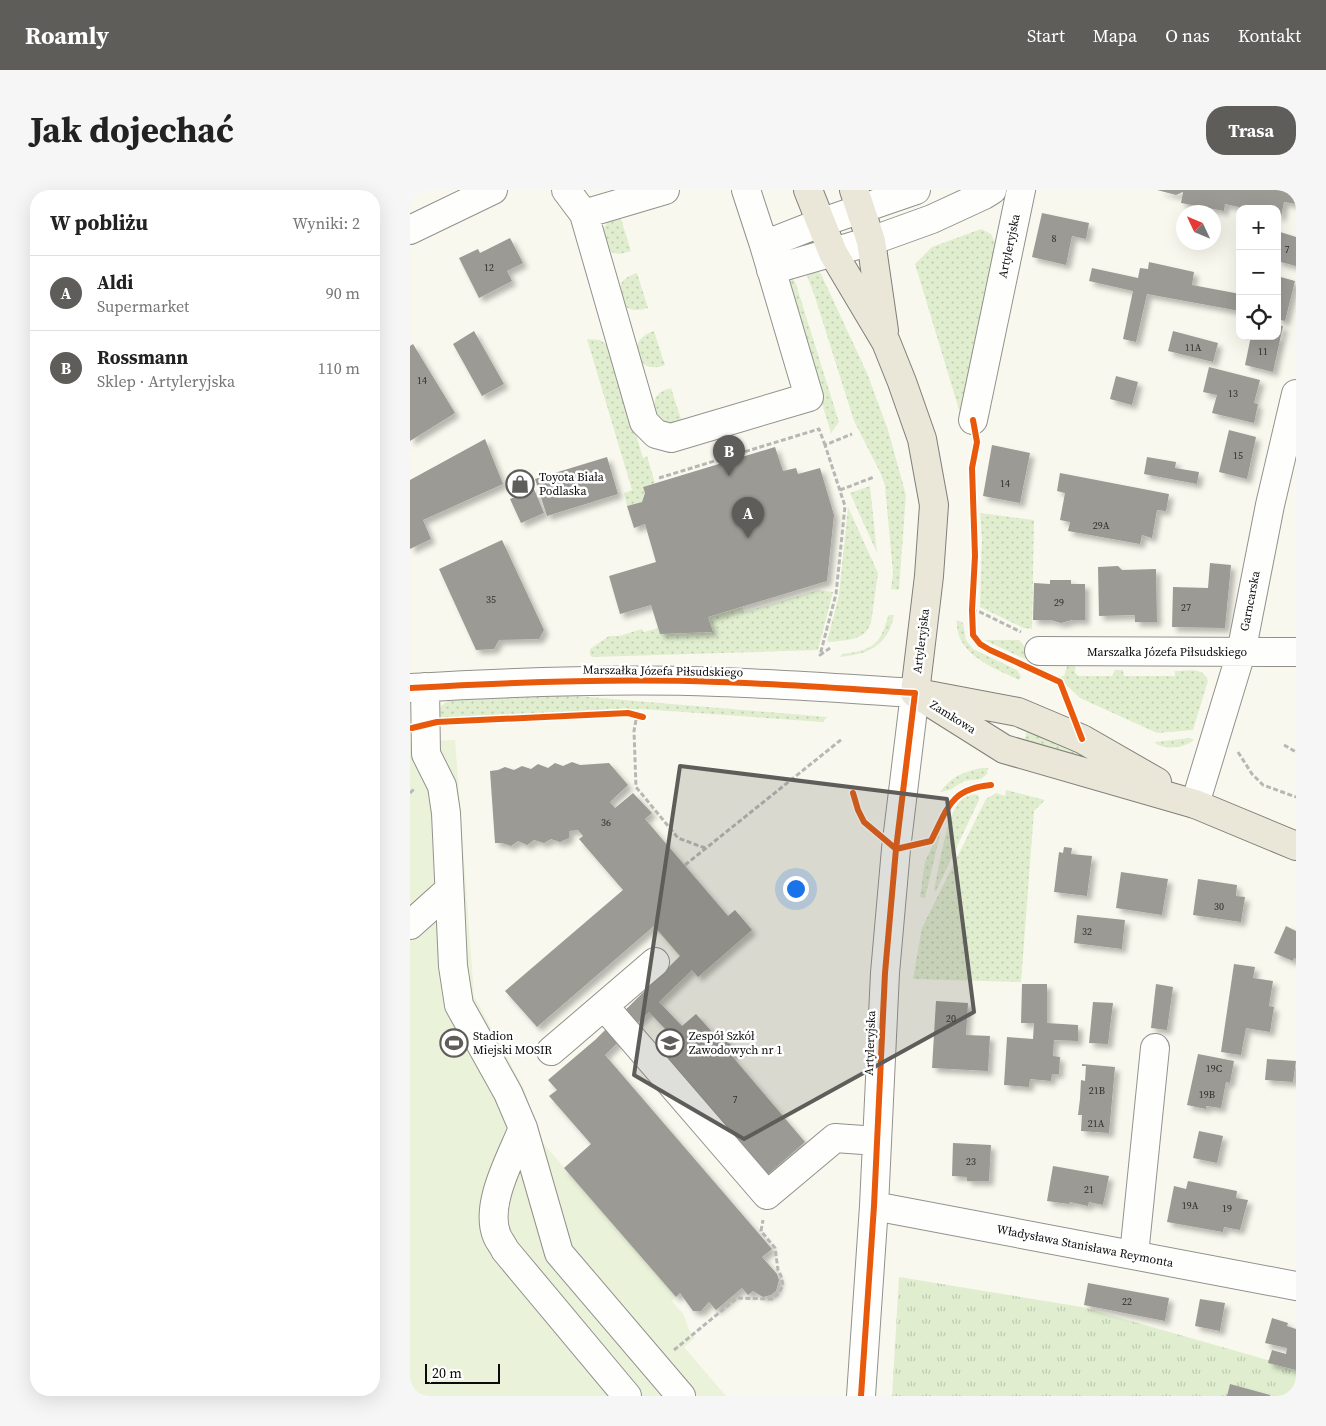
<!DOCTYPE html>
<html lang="pl">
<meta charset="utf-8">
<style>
:root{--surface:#fff;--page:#f6f6f6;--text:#222;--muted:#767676;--line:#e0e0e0;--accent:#5e5d5a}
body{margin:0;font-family:"Source Serif 4",serif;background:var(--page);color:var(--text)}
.controls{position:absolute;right:15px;top:15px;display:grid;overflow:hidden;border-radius:10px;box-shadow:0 5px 20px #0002}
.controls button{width:45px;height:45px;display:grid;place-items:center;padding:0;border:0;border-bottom:1px solid var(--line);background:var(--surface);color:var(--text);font:25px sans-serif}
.compass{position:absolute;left:766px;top:15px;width:45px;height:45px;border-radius:50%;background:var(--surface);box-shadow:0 5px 20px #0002;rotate:314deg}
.scale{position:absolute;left:15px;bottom:12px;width:75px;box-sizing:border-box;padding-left:5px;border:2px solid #0a0a0a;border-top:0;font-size:14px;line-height:18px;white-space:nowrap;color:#0a0a0a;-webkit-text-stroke:4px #fff;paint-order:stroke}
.you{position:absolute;left:385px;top:698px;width:18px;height:18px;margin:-12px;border:4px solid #fff;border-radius:50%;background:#1a73e8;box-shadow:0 0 0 8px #1a73e833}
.badge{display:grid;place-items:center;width:32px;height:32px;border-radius:50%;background:var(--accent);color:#fff;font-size:16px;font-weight:700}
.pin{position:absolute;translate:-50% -41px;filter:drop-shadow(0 1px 2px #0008)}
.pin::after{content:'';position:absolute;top:26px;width:18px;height:15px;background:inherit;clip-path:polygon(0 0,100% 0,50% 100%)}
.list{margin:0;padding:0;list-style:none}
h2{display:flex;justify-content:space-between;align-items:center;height:65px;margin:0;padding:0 20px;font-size:21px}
h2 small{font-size:16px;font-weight:400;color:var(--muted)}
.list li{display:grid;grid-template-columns:32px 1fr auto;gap:15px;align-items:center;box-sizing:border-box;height:75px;padding:0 20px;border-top:1px solid var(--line)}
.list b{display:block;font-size:19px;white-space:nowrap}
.list p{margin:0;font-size:16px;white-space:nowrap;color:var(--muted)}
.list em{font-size:16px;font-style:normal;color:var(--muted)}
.icon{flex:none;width:28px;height:28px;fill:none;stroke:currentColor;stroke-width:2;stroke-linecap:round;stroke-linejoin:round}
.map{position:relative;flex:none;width:886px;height:1206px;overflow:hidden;border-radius:20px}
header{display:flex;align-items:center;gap:30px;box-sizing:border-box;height:70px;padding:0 25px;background:var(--accent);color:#fff}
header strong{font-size:24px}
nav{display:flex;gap:28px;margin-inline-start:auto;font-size:18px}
.intro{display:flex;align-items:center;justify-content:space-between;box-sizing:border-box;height:120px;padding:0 30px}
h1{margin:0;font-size:35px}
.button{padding:12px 22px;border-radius:20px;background:var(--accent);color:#fff;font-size:18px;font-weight:700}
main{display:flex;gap:30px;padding:0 30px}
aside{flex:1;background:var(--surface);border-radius:20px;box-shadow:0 5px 20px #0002}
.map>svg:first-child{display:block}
.grass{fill:url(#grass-dots)}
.park{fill:url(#park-tufts)}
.pitch{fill:#eaf2d9}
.building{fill:#9c9a94;filter:url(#shadow)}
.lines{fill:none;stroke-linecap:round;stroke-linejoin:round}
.minor-casing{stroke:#92918d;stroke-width:30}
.major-casing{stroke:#7f7e7a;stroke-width:30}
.path{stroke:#b7b7b5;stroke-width:3;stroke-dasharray:5 2.5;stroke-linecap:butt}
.minor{stroke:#fefefc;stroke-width:28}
.major{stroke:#eae7d8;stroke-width:28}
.cycleway-casing{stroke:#fff;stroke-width:9}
.cycleway{stroke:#e8590c;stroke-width:6}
.marked{fill:#5e5d5a;fill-opacity:0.2;stroke:#5e5d5a;stroke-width:4;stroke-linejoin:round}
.labels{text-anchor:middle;stroke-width:5;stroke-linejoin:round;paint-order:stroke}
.number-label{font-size:10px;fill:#2e2e2c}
.street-label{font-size:12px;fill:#0a0a0a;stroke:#fff}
.poi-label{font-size:12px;fill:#0a0a0a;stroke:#fff;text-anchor:start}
</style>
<header>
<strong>Roamly</strong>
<nav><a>Start</a><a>Mapa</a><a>O nas</a><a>Kontakt</a></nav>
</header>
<div class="intro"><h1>Jak dojechać</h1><a class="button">Trasa</a></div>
<main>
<aside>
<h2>W pobliżu<small>Wyniki: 2</small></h2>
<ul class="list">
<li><span class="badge">A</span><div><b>Aldi</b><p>Supermarket</p></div><em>90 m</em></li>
<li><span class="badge">B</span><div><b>Rossmann</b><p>Sklep · Artyleryjska</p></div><em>110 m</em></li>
</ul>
</aside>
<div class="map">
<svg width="886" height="1206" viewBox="0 0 886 1206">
<defs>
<pattern id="grass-dots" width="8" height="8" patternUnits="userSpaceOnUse" patternTransform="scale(1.25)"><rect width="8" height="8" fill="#e0eecf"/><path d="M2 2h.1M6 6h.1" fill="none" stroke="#bfcbb0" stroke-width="1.8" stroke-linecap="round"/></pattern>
<pattern id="park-tufts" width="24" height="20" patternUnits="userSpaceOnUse" patternTransform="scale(1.25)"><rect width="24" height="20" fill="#e0eecf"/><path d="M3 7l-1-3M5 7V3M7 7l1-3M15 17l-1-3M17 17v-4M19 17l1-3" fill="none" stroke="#bfcbb0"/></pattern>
<filter id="shadow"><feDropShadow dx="4.5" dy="4.5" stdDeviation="2.5" flood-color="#0004"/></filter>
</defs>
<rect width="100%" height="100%" fill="#f9f8ee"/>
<!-- grass -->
<path class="grass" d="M210,26L221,61C197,69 197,58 193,39L199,30Z
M571,39L581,44L586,55L550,223L505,74L522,57Z
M394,78L407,80L411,84L457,183L478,240L496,305L489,400L481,399L483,383L475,296L471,284L444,231L404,104Z
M380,82L386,94L429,232L421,243L376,96Z
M227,83L238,118C227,121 216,122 212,110C207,94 212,88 227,83Z
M244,141L255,175C226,187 214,149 244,141Z
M177,149L190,150L200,157L233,268L237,266L245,293L233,297L235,303L232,312L217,316L214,303L222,300Z
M261,198L272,232L261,235L249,230C241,214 242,203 261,198Z
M460,296L467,363L440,303Z
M438,317L468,383L461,433C454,452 435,450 417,452L429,405Z
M570,323L624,330L622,439L614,438L570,417L572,349Z
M408,400L423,402L408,460L182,467L180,465V459L199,446H209L232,439L234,442L248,438L250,444L302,442L298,427L332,417L334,422Z
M479,425H484C478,456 459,464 430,467L432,464C450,462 466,459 473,441C476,435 476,430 479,425Z
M547,430L553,433L556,450L563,459L607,480L611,487L609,490C584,478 544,464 547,430Z
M574,450H609L615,457V469Z
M659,470H666L665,482L668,486H702L705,480H713L714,486H765V481C777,481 794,476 798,491L783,540L747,543L670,508L648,487L654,486Z
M155,505L417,527L413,532L231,519L27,528C28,517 33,512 44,509Z
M618,538L716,583L612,557Z
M780,548L784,550C773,558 759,560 746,554L745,552Z
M572,578H578L577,584L571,589L554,591L540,600L530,602C541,587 554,581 572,578Z
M596,600L635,610L624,621L611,792L503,789L512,738L576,609L586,603L595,606Z
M564,604L568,605L569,610L526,701L524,700C529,679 536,626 550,611C554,607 559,606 564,604Z
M533,632L515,708L510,707L515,672Z"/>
<!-- park -->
<path class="park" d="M489,1087L672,1117L886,1178V1206H482Z"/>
<!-- pitch -->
<path class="pitch" d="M45,550L64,806L114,899L132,952L266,1107L262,1111L274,1125L278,1138L285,1148L274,1157L316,1206H0V552Z"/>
<!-- building -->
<path class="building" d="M747,0H886V14L874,12L871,27L867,26V19H830V22H828L829,17L815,14L814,21L771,13L773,2L766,5Z
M632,23L679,33L676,49L662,46L656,75L622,67Z
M867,41L886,47V76L867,71Z
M100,48L113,73L97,81L102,91L69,108L49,68L68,59L70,63Z
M739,72L784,82L782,95L830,104V121L737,104L726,152L713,149L723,101L679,91L682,78L728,88L730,78L738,79Z
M867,86L885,91L875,131L867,129Z
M867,135L873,136L863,182L835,175L841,146H867Z
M64,141L94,194L72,206L43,154Z
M763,141L808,153L803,172L758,161Z
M3,154L45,223L0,251V156Z
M799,177L850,190L844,213L848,214L844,233L802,223L807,205L793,202Z
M706,186L728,192L722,215L700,209Z
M819,240L846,247L837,289L809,282Z
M75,249L93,294L13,330L21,349L0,359V290Z
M582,255L620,263L610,313L573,306Z
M365,257L373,281L386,278L388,284L410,278L424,325L417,391L298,427L303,442L250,444L241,415L210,424L199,386L246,372L235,334L224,338L217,316L232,312L235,303L233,297Z
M197,267L208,304L137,326L125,289Z
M737,267L766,272L765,278L789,282L787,294L734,284Z
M650,283L759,304L756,321L747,320L742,348L732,345L730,354L658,341L660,332L650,330L655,303L647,301Z
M124,299L134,323L111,333L100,309Z
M92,350L134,440L129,449L89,450L84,459L66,460L29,379Z
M800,373L821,375L815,438L762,437L763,397L798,398Z
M708,376L712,380L746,379L747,432H725V425L689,426L688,377Z
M640,390H661V394H675V430H662L651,433L641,430H623L624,393L640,394Z
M162,572L170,575L199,573L218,595L200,612L205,618L223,603L242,623L235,629L318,726L325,720L342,740L288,787L282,780L249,812L272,836L286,824L311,852L315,848L326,861L321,865L395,952L356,986L247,857L261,845L239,822L195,865L362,1059L352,1067L367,1084L369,1090L366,1101L361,1105L353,1107L343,1101L338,1105L332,1098L306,1120L299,1112L291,1121H283L270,1103L266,1107L154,978L181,954L139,906L147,900L138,890L185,850L270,766L244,736L127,837L95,801L213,700L169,649L173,646L168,640L159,641V648L150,652L141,649L134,653L124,650L117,655L108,651L101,656L92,653H85L80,581L88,580L95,577L104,580L112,576L121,579L128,574L138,578L145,573L153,576Z
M654,657L662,658L661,664L682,666L677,706L644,702L649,662L653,663Z
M711,682L758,689L752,725L706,718Z
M788,689L827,695L826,706L835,707L831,732L783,725Z
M667,725L715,730L712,759L664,753Z
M876,736L886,741V769L884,768L883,771L864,763Z
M824,774L845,777L843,788L863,791L859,816L864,817L860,842L836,838L831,865L811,862Z
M612,794H637V833L668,835V851L644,850L643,866L650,867L649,884H642L641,891L620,889L619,897L594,895L597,847L623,849L624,833H611Z
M746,794L763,797L757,840L741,838Z
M526,811L558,813L556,845L580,846L578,881L522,878Z
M683,812L703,813L698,854L679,853Z
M788,864L824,871L820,893L816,892L811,918L796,916V919L777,915Z
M857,869L886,871L883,892L855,890Z
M672,874L705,877L699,943L671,941L672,925H668L670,909L671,890L675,891L676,876H672Z
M789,941L813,946L807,973L783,968Z
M543,953L581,955L579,991H557V987L542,986Z
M643,976L699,986L693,1015L679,1012L678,1016L660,1012L659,1014L637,1011Z
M778,991L827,1001L826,1008L838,1010L830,1040L814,1037L813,1042L757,1032L764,996L776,999Z
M678,1093L759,1108L755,1131L674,1115Z
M790,1109L815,1113L810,1141L785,1136Z
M862,1128L878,1133L877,1136L886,1139V1180L858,1173L862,1160L876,1164L877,1158L855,1153Z
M820,1194L860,1205V1206H817Z"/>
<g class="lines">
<!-- minor casing -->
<g class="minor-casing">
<path id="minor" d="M156,0L174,24L234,232L246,244L261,248L399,207L354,55L336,0
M174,24L255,0
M0,40L83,0
M354,55L410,33L506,0
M361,80L461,51L522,29L574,5L582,0
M563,230L611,0
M629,461L886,462
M15,497L16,564L32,596L36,623L43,776L49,815L98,903L113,938L149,1063L271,1206
M0,498C103,492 205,488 308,492C374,494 439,499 505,503L486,659L475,783L464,1016L451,1206
M785,614L831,463L860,315L886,204
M0,735L39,700
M194,816L357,1005L425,948L467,951
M141,861L245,772
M113,938C101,968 74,1015 87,1046C89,1051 93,1055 95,1060L217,1206
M464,1016L886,1096
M724,1065L745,858"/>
</g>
<!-- major casing -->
<g class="major-casing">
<path id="major" d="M398,0L423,63L476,152L492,192L512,249L524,315L519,386L505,503
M444,0L461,51L474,141
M505,503L594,559L785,614L886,656
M518,505L608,522L672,549L747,592"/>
</g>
<!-- path -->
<path class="path" d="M249,288L409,239L415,255
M430,300L464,287
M562,420L570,422L611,442
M420,458L410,465L426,404L435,316L415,255L442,244
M226,530L224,541L226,597L268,648L295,658
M874,555L886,562
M828,562L842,584L853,595L886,607
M0,603L5,598
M275,675L432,549
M264,1160L327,1108L362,1109L369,1103L373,1095L371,1086L368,1080L365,1058L351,1041L353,1030"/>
<!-- minor -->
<use href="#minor" class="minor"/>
<!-- major -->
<use href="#major" class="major"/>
<!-- cycleway casing -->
<g class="cycleway-casing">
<path id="cycleway" d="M563,230L567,252L562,278L565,366L562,420L563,445L570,454L580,460L650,492L672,549
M0,498C103,492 205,488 308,492C374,494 439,499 505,503L486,659L475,783L464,1016L451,1206
M2,538L27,532L218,523L233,527
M443,603L448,620L454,632L486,659
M486,659L521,651C538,618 540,599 581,595"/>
</g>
<!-- cycleway -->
<use href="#cycleway" class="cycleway"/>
</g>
<!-- marked area -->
<path class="marked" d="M270,576L537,609L564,822L334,949L224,885Z"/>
<!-- icons -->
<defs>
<g id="shop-ring" transform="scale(1.4375)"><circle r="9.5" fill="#fff" stroke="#5e5d5a" stroke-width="1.5"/><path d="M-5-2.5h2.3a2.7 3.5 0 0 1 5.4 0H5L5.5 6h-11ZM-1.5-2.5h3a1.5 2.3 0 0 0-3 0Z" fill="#5e5d5a"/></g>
<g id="stadium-ring" transform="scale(1.4375)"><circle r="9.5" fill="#fff" stroke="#5e5d5a" stroke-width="1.5"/><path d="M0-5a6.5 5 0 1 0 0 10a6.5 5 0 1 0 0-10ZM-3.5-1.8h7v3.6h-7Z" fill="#5e5d5a"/></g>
<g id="school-ring" transform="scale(1.4375)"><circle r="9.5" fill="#fff" stroke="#5e5d5a" stroke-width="1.5"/><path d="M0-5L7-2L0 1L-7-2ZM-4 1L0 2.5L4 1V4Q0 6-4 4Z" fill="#5e5d5a"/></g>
</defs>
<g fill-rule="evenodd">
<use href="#shop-ring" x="110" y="294"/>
<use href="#stadium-ring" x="44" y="853"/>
<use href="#school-ring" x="260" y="853"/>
</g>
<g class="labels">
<!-- number labels -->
<g class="number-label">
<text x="644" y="52">8</text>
<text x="877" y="63">7</text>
<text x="79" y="81">12</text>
<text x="783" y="161">11A</text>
<text x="853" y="165">11</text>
<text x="12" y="194">14</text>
<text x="823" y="207">13</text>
<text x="828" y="269">15</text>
<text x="595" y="297">14</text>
<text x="691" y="339">29A</text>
<text x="81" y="413">35</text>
<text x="649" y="416">29</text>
<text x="776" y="421">27</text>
<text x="196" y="636">36</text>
<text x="809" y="720">30</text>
<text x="677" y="745">32</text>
<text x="541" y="832">20</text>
<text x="804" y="882">19C</text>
<text x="687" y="904">21B</text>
<text x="797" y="908">19B</text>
<text x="325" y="913">7</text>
<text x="686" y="937">21A</text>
<text x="561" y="975">23</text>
<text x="679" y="1003">21</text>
<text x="780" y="1019">19A</text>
<text x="817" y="1022">19</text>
<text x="717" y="1115">22</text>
</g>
<!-- street labels -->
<g class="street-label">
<text transform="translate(599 56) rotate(-78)" y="4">Artyleryjska</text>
<text transform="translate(840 411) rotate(-79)" y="4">Garncarska</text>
<text transform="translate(511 451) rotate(-83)" y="4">Artyleryjska</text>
<text x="757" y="466">Marszałka Józefa Piłsudskiego</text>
<text transform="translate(253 481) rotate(1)" y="4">Marszałka Józefa Piłsudskiego</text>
<text transform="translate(543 527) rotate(32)" y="4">Zamkowa</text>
<text transform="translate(460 853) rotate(-88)" y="4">Artyleryjska</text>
<text transform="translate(675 1056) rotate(11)" y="4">Władysława Stanisława Reymonta</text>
</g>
<!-- poi labels -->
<g class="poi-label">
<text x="129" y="291">Toyota Biała<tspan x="129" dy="14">Podlaska</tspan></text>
<text x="63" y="850">Stadion<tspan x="63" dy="14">Miejski MOSIR</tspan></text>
<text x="279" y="850">Zespół Szkół<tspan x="279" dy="14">Zawodowych nr 1</tspan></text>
</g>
</g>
</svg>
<div class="controls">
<button>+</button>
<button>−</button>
<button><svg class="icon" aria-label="locate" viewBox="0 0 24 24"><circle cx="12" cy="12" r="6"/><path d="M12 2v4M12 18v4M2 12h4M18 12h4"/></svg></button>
</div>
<svg class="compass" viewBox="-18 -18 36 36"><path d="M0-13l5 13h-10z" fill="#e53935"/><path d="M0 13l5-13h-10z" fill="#767676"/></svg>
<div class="scale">20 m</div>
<div class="you"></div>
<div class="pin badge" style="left:338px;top:348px">A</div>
<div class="pin badge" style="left:319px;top:286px">B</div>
</div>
</main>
